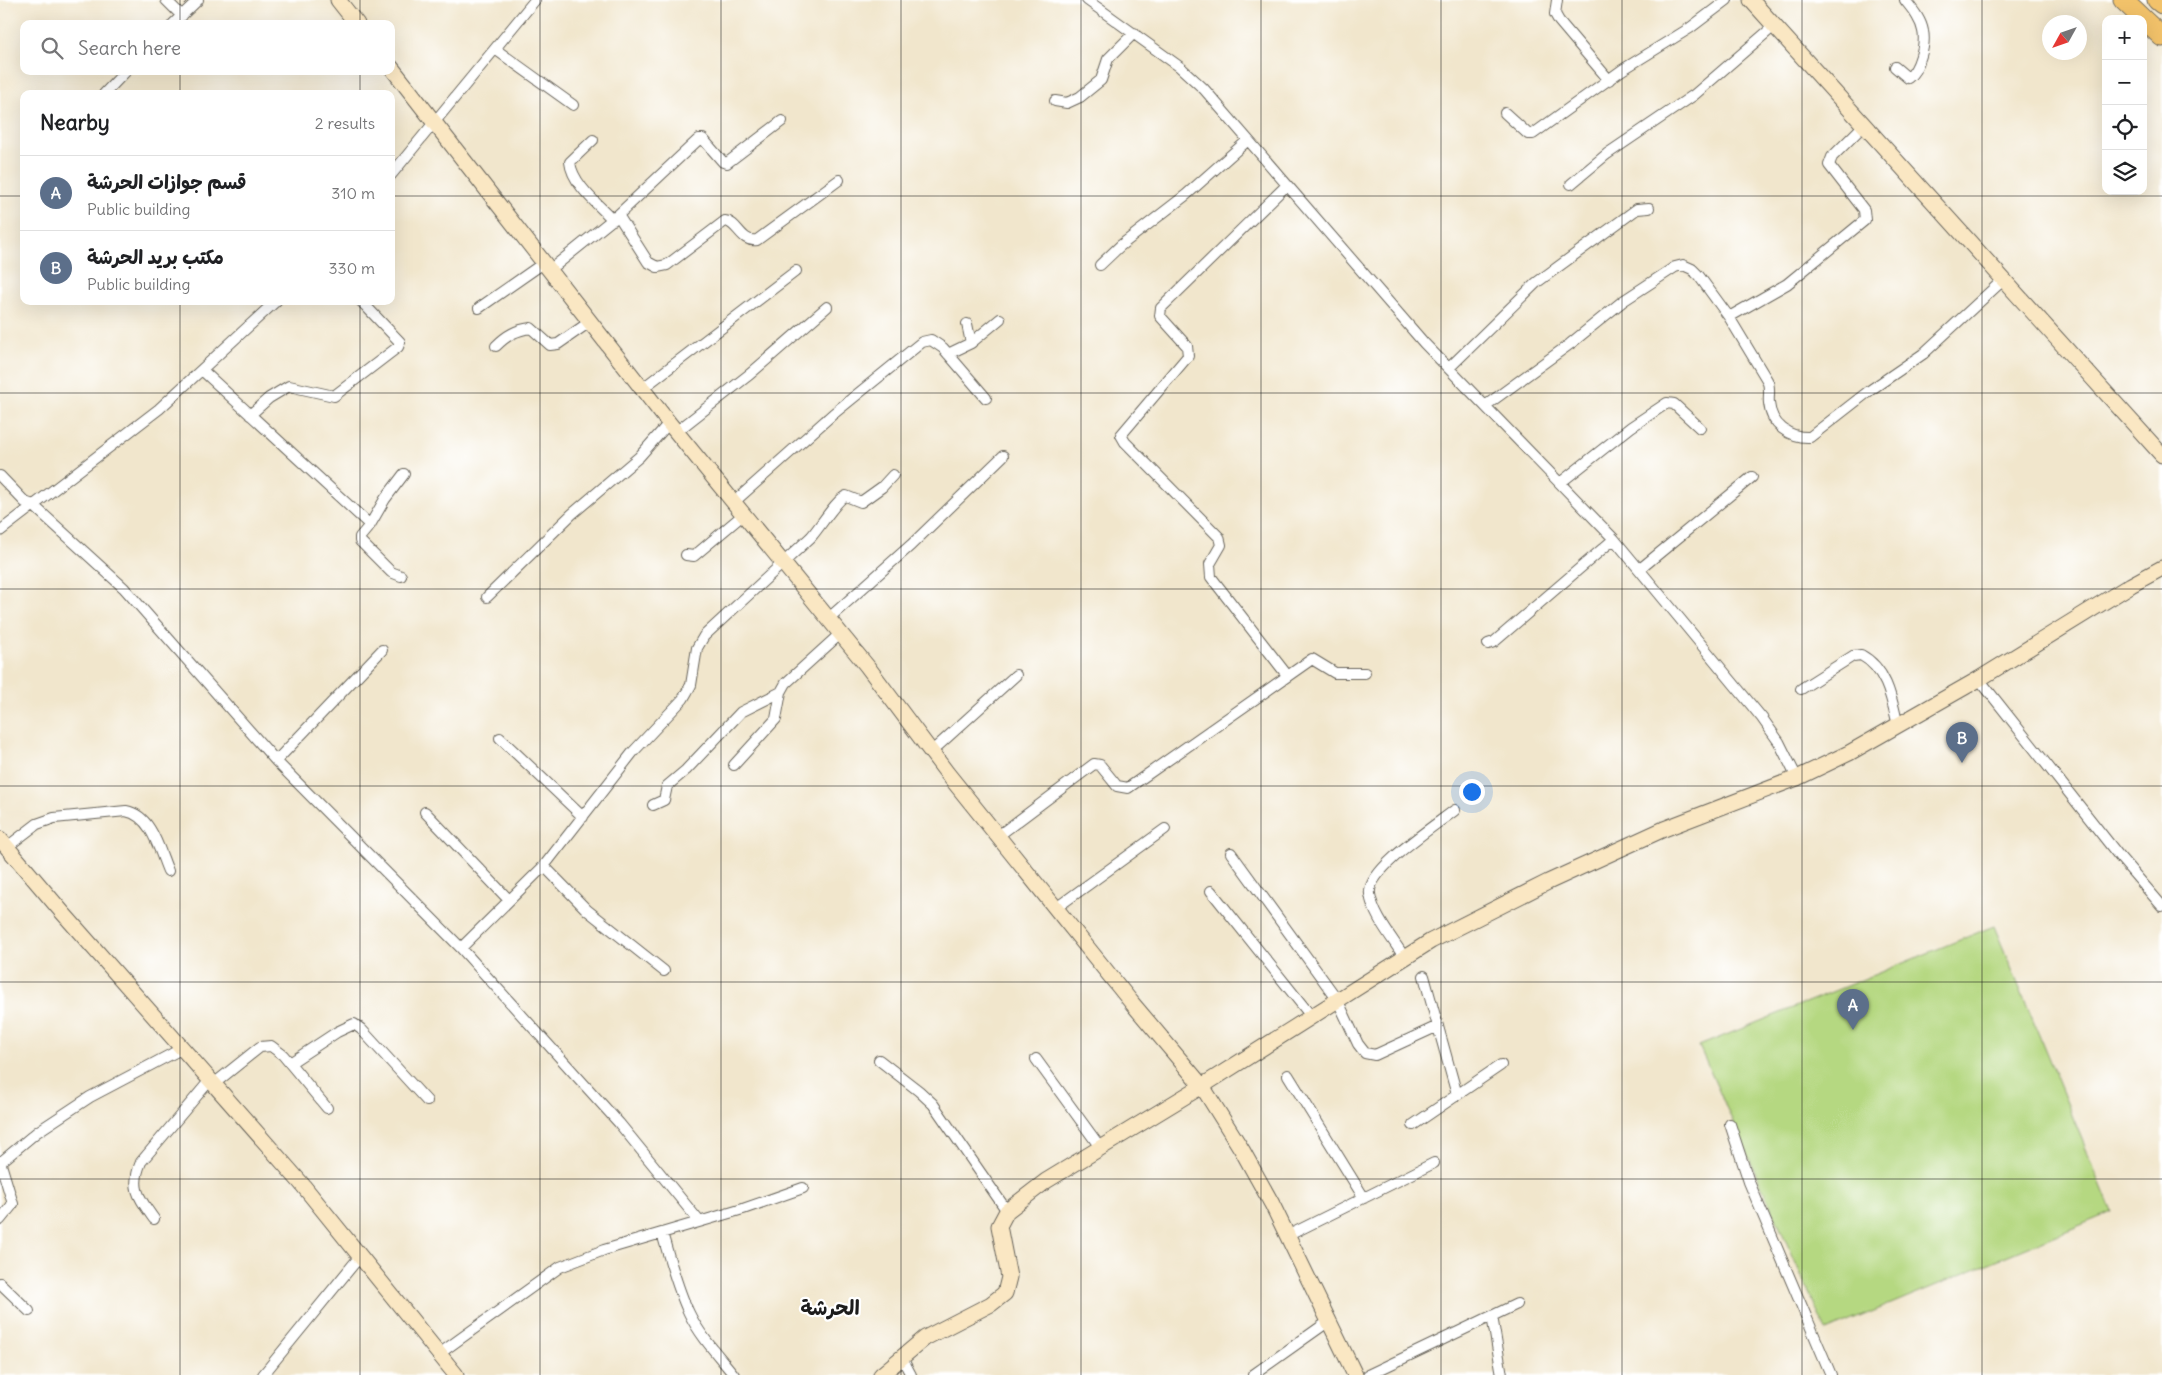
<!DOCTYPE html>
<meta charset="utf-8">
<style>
:root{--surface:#fff;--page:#f2f2f2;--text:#202124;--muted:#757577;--line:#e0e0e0;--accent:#1f6fb2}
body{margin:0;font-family:Delius,"Playpen Sans Arabic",sans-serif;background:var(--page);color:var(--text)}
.controls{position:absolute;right:15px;top:15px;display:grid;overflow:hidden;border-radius:10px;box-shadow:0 5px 20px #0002}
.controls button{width:45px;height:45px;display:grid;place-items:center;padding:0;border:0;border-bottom:1px solid var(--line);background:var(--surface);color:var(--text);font:25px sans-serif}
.compass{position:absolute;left:2042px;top:15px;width:45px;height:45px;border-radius:50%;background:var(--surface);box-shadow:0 5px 20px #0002;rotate:230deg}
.you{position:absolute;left:1471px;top:791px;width:18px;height:18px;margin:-12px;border:4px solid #fff;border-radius:50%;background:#1a73e8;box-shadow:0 0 0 8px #1a73e833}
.badge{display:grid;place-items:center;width:32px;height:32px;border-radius:50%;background:var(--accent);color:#fff;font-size:16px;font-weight:700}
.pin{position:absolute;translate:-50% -41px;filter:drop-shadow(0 1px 2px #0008)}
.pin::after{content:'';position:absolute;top:26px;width:18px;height:15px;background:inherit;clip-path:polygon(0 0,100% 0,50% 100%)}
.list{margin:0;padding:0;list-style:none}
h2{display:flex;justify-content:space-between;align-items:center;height:65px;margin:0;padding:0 20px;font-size:21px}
h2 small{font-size:16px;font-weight:400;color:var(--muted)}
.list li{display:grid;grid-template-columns:32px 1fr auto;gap:15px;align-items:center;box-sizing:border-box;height:75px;padding:0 20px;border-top:1px solid var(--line)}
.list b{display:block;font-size:19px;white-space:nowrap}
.list p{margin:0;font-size:16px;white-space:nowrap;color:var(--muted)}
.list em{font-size:16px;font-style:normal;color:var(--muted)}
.icon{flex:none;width:28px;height:28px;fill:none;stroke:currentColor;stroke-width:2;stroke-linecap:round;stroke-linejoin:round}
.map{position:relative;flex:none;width:2162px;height:1375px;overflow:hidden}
.search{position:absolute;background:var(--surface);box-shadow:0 5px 20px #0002;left:20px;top:20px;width:375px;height:55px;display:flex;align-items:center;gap:12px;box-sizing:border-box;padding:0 18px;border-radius:10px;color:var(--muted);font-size:19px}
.panel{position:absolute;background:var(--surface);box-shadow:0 5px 20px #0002;left:20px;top:90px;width:375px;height:215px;border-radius:10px}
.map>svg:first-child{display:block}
.green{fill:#b5d881;stroke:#687a4e}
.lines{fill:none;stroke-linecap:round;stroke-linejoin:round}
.street-casing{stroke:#67635a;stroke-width:12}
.secondary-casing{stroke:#67635a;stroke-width:17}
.highway-casing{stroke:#67635a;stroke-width:21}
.street{stroke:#fff;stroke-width:10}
.secondary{stroke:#fae7c3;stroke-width:15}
.highway{stroke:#f2c26a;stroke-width:19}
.grid{fill:none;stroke:#1c1c1c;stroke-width:1;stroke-opacity:0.55}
.labels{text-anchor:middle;stroke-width:4.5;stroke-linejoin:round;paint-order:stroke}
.district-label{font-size:20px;font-weight:bold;fill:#1c1c1c;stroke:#fff}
</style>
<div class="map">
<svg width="2162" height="1375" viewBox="0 0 2162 1375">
<rect width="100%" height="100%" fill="#fff"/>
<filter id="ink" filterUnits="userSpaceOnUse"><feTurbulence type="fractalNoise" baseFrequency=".02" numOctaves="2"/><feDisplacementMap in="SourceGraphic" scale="10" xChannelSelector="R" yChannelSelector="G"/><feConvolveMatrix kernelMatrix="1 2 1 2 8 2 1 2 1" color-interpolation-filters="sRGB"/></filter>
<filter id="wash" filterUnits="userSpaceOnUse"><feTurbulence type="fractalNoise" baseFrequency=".0096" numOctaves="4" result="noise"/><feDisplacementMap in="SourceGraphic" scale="20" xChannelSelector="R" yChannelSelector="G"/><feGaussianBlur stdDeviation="1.12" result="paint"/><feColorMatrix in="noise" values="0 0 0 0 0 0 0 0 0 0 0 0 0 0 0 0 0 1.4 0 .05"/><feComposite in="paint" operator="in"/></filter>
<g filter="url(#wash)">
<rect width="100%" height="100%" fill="#f1e6cc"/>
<!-- green -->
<path class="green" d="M1994,926L2112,1212L1826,1331L1699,1046Z"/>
</g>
<g filter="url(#ink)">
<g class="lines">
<!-- street casing -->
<g class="street-casing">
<path id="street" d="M166,0L182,16
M1087,0L1180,67L1204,89L1424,343L1614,539L1762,718L1779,742L1797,778
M1557,0L1555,14L1559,21L1609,80
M173,24L198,0
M495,49L573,105
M1895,67L1908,78C1919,70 1926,44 1923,31C1921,19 1912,9 1905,0
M104,94L126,71
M1055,101L1067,103L1080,97L1101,80L1108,59L1134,33
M1505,113L1528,134H1533L1622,70L1690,28L1727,0
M593,140L570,162C572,184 599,205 613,220
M391,175L535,0
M1571,184L1607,154L1694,95L1774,26
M618,215L699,139H703L723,162L727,163L782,121
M1100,265L1120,246L1186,195L1248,140
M551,269L618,215L648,262L657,267L667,265L725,221C738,222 741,243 757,240L839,180
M479,308L545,262
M1729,317L1787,284L1865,220L1864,210L1829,165L1832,157L1864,125
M971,343L1000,319
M496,346C507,335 516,330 531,328L550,345L558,344L591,321
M948,354L971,343L967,324
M1449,368L1536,283L1637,209L1649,208
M203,371L370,525L360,537V541L391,572L401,576
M643,388L796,271
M1485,406L1570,344L1623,301L1675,267L1683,265L1692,269L1699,276L1729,317L1767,380C1771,388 1768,395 1769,403C1771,425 1789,438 1810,437L1869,391L1923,354L2003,280
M250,415L269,398L289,386L334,396L398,347L400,342L361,301
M676,432L750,374L827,307
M0,476L25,502L33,505L124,588L276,761L461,948L619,1123L699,1221
M1560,483L1631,427L1667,403L1674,404L1700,428
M734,502L833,414L922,342L931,340L943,348L986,398
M370,525L385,499L404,474
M0,531L159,409L276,301
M686,555L694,556L744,514
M1640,569L1752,477
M487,597L572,514L639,457L669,423
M829,618L911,545L1003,456
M1488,644L1494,642L1614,539
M1287,675L1211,577L1210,564L1221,545L1219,537L1125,442L1121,435L1188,356L1187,346L1160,316L1161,308L1287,185
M1979,679L2119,856L2162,906
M1801,689L1853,656L1861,655C1887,669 1892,700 1898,726
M500,738L583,817
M931,752L1016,675
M276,761L382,650
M734,765L776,719L781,692L786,683L840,634
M653,805L664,800L667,786L686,770L741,712L781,692
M425,812L509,900
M998,836L1094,764L1100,765L1117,786L1128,788L1312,659L1335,673H1365
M7,847L37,824L54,818L126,811C152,816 159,850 168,871
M1231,853L1337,999L1358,1044L1365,1053L1375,1055L1438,1026
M544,866L587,910L664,971
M1211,891L1311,1016
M1056,908L1165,829
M461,948L544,866L633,752L683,699L691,685L697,648L704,636L811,537C819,528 838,498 846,496L861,502L882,487L893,475
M1404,957C1393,939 1373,916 1370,894C1366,870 1436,825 1455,810
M1424,976L1457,1095
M1036,1059L1100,1147
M879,1060L919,1091L933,1104L1007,1211
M290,1063L337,1032L354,1024L361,1029L427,1101
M1288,1075L1364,1198
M215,1083L260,1047L271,1046L283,1055L327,1108
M1730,1124L1749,1182L1831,1375
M1413,1125L1501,1065
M0,1161L13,1204L0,1220
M1,1162L37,1132L90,1097L183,1048
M154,1219C139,1198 130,1188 141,1162L211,1079
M662,1233C670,1260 677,1288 689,1313C700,1336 718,1355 734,1375
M1287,1236L1434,1163
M0,1283L29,1311
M1492,1316L1502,1375
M439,1354L560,1267L604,1250L743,1209L803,1188
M901,1356L911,1375
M263,1375L361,1255
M1253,1375L1329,1321
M1368,1375L1517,1304"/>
</g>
<!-- secondary casing -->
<g class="secondary-casing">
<path id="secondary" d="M338,0L357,24
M1751,0L2162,455
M391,67L669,423L867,666L947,773L1132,1003L1202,1086L1242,1150L1272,1204L1355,1375
M0,839L62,912L301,1183L456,1375
M881,1375L925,1338L991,1304L1005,1293L1009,1277L999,1226L1007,1211L1046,1181L1202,1086L1431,941L1548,882L1664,829L1797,778L1849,753L1979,679L2131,585L2162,568"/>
</g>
<!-- highway casing -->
<g class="highway-casing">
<path id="highway" d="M2123,0L2143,19
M2157,0L2162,4
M2143,19L2162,37"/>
</g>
<!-- street -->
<use href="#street" class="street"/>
<!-- secondary -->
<use href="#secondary" class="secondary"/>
<!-- highway -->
<use href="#highway" class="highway"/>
</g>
</g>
<!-- grid -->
<path class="grid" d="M180,0V24M360,0V24M540,0V1375M721,0V1375M901,0V1375M1081,0V1375M1261,0V1375M1441,0V1375M1622,0V1375M1802,0V1375M1982,0V1375M180,71V94M360,71V94M0,196H24M391,196H2162M180,301V1375M360,301V1375M0,393H2162M0,589H2162M0,786H2162M0,982H2162M0,1179H2162"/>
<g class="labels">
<!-- district labels -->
<g class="district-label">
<text x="830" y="1315">الحرشة</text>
</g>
</g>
</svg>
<div class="controls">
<button>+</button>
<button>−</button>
<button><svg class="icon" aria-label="locate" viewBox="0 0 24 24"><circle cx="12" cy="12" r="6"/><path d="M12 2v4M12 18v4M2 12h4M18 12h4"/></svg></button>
<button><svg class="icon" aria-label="layers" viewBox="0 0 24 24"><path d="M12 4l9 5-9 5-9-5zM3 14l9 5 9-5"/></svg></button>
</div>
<svg class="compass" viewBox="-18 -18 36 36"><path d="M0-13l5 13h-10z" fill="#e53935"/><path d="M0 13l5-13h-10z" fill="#757577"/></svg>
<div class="you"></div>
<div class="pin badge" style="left:1853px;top:1030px;background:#5c6f8a">A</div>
<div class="pin badge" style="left:1962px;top:763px;background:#5c6f8a">B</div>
<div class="search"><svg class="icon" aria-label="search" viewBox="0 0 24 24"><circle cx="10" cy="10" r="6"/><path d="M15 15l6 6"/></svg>Search here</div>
<section class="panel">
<h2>Nearby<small>2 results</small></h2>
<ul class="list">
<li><span class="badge" style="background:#5c6f8a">A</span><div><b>قسم جوازات الحرشة</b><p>Public building</p></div><em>310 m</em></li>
<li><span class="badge" style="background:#5c6f8a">B</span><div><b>مكتب بريد الحرشة</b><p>Public building</p></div><em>330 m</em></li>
</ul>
</section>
</div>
